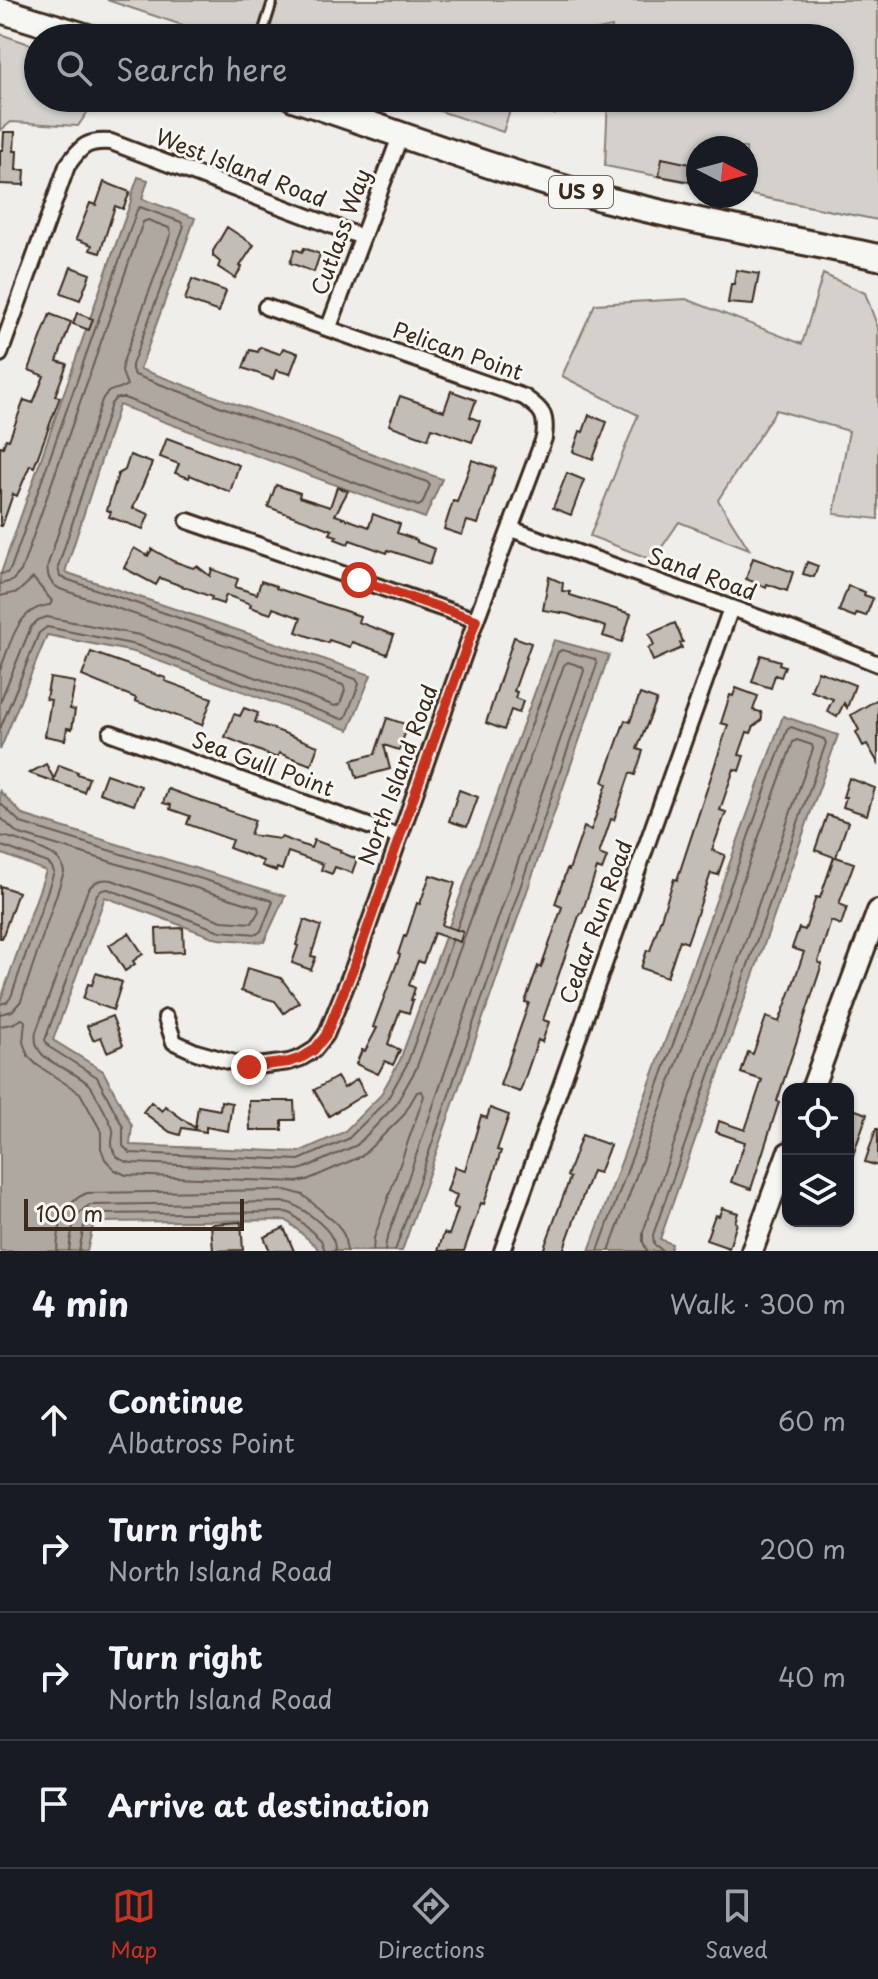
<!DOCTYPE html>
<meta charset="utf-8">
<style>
:root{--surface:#171b24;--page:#242831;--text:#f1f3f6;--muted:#9ea1a6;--line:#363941;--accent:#c8321e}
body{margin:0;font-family:"Playpen Sans",sans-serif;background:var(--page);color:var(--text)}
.controls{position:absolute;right:24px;bottom:24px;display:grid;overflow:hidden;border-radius:16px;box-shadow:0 2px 6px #0004}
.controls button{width:72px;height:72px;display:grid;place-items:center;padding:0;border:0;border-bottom:2px solid var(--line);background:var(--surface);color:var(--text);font:40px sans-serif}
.compass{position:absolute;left:686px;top:136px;width:72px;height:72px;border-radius:50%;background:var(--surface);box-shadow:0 2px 6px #0004;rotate:96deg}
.scale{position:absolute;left:24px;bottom:20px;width:220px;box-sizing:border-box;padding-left:8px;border:4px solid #3b2a1e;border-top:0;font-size:22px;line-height:28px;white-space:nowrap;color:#3b2a1e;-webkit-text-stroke:6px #f6f6f2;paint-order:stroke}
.stop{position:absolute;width:24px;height:24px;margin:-18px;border:6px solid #c8321e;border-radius:50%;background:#fff}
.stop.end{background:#c8321e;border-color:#fff;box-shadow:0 2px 8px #0008}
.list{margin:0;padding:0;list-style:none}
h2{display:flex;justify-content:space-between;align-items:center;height:104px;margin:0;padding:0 32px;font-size:34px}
h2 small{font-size:26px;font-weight:400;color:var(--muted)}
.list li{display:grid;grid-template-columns:52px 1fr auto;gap:24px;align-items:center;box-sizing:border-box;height:128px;padding:0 32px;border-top:2px solid var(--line)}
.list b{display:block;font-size:30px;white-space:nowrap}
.list p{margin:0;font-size:26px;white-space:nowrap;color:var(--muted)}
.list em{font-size:26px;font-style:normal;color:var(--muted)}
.icon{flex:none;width:44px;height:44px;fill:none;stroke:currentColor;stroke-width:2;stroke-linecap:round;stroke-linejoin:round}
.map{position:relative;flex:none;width:878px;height:1251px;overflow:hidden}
.search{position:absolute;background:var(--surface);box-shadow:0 2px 6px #0004;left:24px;right:24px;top:24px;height:88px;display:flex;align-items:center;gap:20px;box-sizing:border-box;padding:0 28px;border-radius:44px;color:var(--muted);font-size:30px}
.sheet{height:616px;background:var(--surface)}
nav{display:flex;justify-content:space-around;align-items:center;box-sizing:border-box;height:112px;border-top:2px solid var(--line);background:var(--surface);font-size:22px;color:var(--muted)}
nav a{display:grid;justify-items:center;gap:4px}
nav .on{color:var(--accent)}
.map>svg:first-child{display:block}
.green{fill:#d4d1cc;stroke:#887e75;stroke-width:2}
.water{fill:#afa8a1;stroke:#81766d;stroke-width:2}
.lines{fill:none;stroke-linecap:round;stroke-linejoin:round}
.shore{stroke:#695c52;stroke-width:2}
.building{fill:#c2bdb7;stroke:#3b2a1e;stroke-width:2}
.service-casing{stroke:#3b2a1e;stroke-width:13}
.minor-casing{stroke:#3b2a1e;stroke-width:20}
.secondary-casing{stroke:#3b2a1e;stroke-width:26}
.trunk-casing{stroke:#3b2a1e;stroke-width:30}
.service{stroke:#f6f6f2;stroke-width:7}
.minor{stroke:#f6f6f2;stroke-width:14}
.secondary{stroke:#f6f6f2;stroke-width:20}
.trunk{stroke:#f6f6f2;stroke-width:24}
.route{stroke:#c8321e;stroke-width:10}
.labels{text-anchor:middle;stroke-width:6;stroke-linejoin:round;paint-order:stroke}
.shield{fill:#f6f6f2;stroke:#73675e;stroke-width:2}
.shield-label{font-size:20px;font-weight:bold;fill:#3b2a1e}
.street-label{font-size:22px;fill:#3b2a1e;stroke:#f6f6f2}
</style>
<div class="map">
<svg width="878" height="1251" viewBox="0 0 878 1251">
<rect width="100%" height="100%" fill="#efeeea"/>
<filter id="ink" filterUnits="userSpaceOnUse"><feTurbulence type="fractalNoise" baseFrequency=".0125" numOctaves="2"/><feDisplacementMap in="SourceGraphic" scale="16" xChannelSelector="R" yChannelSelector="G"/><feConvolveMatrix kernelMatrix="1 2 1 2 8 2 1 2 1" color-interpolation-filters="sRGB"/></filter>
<g filter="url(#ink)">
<!-- green -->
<path class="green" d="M107,0H878V220L746,194V148H698V184L605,166L608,98H840V38H612V27L560,38H221Z
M0,34L38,47V98H92L91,107L78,126L11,122L0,131Z
M401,98H514L503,132Z
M823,274L865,293L878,328V519L834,514L849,431L776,410L718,500L749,549L679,522L653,560L590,536L638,415L562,376L595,304L686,299L802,344Z"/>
<!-- water -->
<path class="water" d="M138,177L148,180L142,199L195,218L140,369L442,479L425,518L119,405L65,572L371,675L349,730L134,652L47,635L0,750V576L132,198L131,197Z
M554,640L609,655L402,1251H318L316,1246L286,1220L94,1222L87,1251H0V1002L46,871L0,853V791L23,815L285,896L264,942L218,939L105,897L53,1040L103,1071L132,1126L130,1145L299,1152L344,1132L380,1096L400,1060Z
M783,716L838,735L660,1239L672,1244L670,1251H589Z"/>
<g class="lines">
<!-- shore -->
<path class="shore" d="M0,574L7,573L11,568L137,210L140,207L181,222L184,226L132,365V370L135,375L427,482L430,485L422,504L418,506L124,398H116L111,404L58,567L60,577L356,679L359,684L346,717L342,719L136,645L47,627L39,633L0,729
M0,584L12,581L21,571L143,222L148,220L169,228L171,233L123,362L122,372L127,385C117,392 110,385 102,400L48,564C46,576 50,584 60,589L343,685L345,690L340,704L335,706L139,635L47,617L38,620L31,627L0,702
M0,596L18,592L33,578L52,601L50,605C16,608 11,644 0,670
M0,803L21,823L270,900L273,902L261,931L257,934L220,931L108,889L102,890L97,894L45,1040L49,1047L97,1077L123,1127V1146L130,1153L299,1160L348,1139L387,1100L407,1064L452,941
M0,817L17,833L258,907L259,911L252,923L222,921L112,880C101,878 92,882 87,892L36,1032C30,1064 75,1067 90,1086C94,1091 112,1124 113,1130C114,1134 112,1138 112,1143C112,1155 120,1161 132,1163L298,1170L305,1168L357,1145L395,1106L416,1069L564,665L568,662L583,667L584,671L386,1242L385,1251
M0,836C12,837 52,851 59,860C63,865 63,867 64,872L21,1001L12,1011L0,1014
M0,846L5,847L48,863L52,867L54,872L11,997L7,1002L0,1004
M0,1026L12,1024L22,1019L25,1021L23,1042L28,1056L37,1065L80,1093L101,1131V1148L105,1159L115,1170L126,1175L297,1182L307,1180L362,1156L403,1116L417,1092L422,1091L424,1096L374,1238L373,1251
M57,1251C58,1228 63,1202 87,1193L286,1190L303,1195L337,1224L344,1235L347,1251
M69,1251C71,1234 73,1213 90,1205L286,1202C298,1204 327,1226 332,1238C335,1243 335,1246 335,1251
M79,1251L85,1221L93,1214L286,1212L292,1214L321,1240L325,1251
M395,1251L597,664L595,659L562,650L558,652L457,928
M598,1251L787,730L791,727L824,739L826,743L653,1235L654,1244L663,1251
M609,1251L793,742L797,740L812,745L813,749L643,1232V1242L647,1251"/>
</g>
<!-- building -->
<path class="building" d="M513,98H560L555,114L513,100Z
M4,132H15L14,151H17L16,170H25L24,185L0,184V150H3Z
M662,158L695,165L692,182L659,176Z
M104,182L130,192L123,209L115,206L100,253L90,250L92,245L76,239L90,203L96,205Z
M227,227L254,245L240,266L242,267L235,278L218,267L220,262L213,256V251Z
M304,248L320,254L314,272L290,263L295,249L302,252Z
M71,267L90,274L80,300L61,293Z
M736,270L759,274L753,305L728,303L731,284H734Z
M192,279L226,291L219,312L185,300Z
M77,313L93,319L89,330L73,324Z
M50,314L71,322L57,361L67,364L55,396L60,397L34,467L30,465L17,496L13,494L2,526H0V446L3,447L6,439L9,440L24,400L33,403L44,376L29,370Z
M260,347L280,354L283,348L298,353L290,374L276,370L273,379L243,368L250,350L258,352Z
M451,391L476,400L470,417L480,421L472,442L432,428L428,439L389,425L400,396L444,411Z
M589,415L607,422L593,459L573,452L580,431L583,432Z
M167,438L239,465L230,492L190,475L189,478L175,473L179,464L160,457Z
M130,455L152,463L133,508L149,514L143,529L109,517L111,512L107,510L118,474L125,470Z
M472,460L496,468L478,524L467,521L462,535L444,529L453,501L457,502Z
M567,473L584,480L571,515L553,508Z
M276,485L300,493L299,497L330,507L337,487L348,491L335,515L369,527L373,514L400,524L397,533L417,540V542L435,549L430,564L388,550L387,553L350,540L348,544L335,539L337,536L330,534L332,530L268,507Z
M134,548L148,556L152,549L173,561L193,568L197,566L210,576L212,569L238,579L235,587L257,594L261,581L276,586V588L360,616L358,622L394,635L387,654L352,642L350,647L329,640L328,643L296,632L301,618L273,608L271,614L250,607L251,604L226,595L223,604L211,600L212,597L160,578L156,585L124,568Z
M753,558L793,572L787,591L767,584L766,587L746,579Z
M807,562L818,566L814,577L803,574Z
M549,577L563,583L562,591L570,592V595L631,614L622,642L603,636L606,627L568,614L543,610Z
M848,586L865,592L864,595L873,598L866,616L857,613L855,617L839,611Z
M675,623L683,642L680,643L682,648L653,661L648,648L654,645L649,634Z
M514,637L531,643L514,691L517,692L515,698L523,701L519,713L511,710L504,730L486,723Z
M91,652L166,678L165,681L212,698L202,725L135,701L136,698L82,676Z
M761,655L780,661L779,664L785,666L781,677L775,675L771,688L752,682Z
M818,671L855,685L847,708L844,703L837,717L827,711L833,699L811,691Z
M50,678L75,682L70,709L75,710L72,729L67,728L65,740L45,736L51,700L46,699Z
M736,688L758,696L753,710L761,712L762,717L761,721L754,726L751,733L747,732L739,755L744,756L739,771L734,769L720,810L726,812L712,850L725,855L718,875L711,873L687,943L680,940L667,977L641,968L647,950L650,951L674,879L677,880L728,725L721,723L730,695L733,696Z
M640,694L657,700L637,749L643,751L635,775L630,773L614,820L611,819L599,854L607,857L602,870L597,868L582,913H580L543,1020L549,1022L542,1042L538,1040L520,1092L500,1085L529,1003L525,1002L538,966L541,968L562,907L555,904L567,869L569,870L584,827L591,830L607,784L603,782L625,720L630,722Z
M878,699V763L867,744L863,746L856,732L859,730L851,715Z
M244,708L258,713L255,722L318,746L311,765L279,753L277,758L225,737L234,714L240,716Z
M387,718L408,725L399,750L384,745L390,769L357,778L352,760L375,754Z
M46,764L54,779L59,765L78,772L77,774L89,778L84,792L29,773Z
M106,774L141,786L134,805L99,793Z
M849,778L875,788L867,815L843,807L846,797H843Z
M168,789L255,820L250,835L280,839L281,837L311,848L314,840L341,850L340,852L357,859L352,873L335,867L332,874L321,870L323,864L288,852L282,870L277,868L276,871L262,866L263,861L229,848L232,840L187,824L190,816L170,809L171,805L163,803Z
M459,790L478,797L467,827L449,821Z
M827,815L848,822L836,857L854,863L839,904L847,907L841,925L831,921L818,962L822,964L777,1101L779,1102L751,1189L731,1182L745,1142L716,1132L719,1121L745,1130L762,1080L741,1073L748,1052L753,1054L766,1017L779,1022L791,990L804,952L792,948L799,928L805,930L816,897L820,898L834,857L815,850Z
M430,875L455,883L442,925L463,932L460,942L434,933L423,963L418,961L409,985L415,988L411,1000H413L409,1013L400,1010L388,1044L400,1050L393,1065L385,1061L378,1074L356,1064L362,1050L365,1051L377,1028L373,1027L400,955L398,954L404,936L406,937L417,903L420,904Z
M0,886L18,892L2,938H0Z
M304,920L321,926L311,956L316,957L311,970L292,963L298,946L296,945Z
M183,928L184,952L157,953L156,929Z
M129,933L143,954L133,961L135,964L125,971L109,945Z
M247,968L281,978L299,1002L284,1013L275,1001L241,991Z
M96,973L122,982L113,1010L83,999L88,984L92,985Z
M112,1016L123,1045L107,1052L101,1037L93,1040L87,1026Z
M337,1077L344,1088L357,1079L365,1094L329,1116L314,1090Z
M221,1101L232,1103L228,1131L206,1127V1132L182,1128L180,1135L170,1132L143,1112L151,1102L162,1111L165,1106L195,1128L198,1106L220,1110Z
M249,1101H294L295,1120H282V1130H250Z
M490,1108L509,1115L497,1150L501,1151L484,1204L481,1203L464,1251H438L444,1233L449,1235L458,1209L453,1207L457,1195L447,1191L455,1167L465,1170L481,1116L487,1118Z
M850,1108L867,1114L850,1164H848V1115Z
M876,1129H878V1166L865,1162Z
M582,1135L610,1145L599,1173L592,1171L563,1251H543L570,1178L567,1176Z
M722,1208L738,1213L735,1222L737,1223L729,1248L706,1240L715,1215L719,1216Z
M241,1222L243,1250L213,1251L211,1224Z
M284,1228L294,1251H270L264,1237Z"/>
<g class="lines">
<!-- service casing -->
<g class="service-casing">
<path id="service" d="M261,38L273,0"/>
</g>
<!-- minor casing -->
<g class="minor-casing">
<path id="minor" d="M329,327L401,134
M0,354L67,166C81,146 87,140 111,142L362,237
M188,521L476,620
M511,529L790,629L878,664
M111,733L399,837
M166,1018L174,1042L196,1052L249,1067L289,1062L301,1058L314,1050L326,1035L356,961L476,620L544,438C547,415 543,410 524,397L266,307
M502,1251L731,608"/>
</g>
<!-- secondary casing -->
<g class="secondary-casing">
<path id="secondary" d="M812,1089L878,911
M752,1251L788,1153"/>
</g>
<!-- trunk casing -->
<g class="trunk-casing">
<path id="trunk" d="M0,10L91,38
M293,98C393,131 491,169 593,196C687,221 783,237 878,257"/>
</g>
<!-- service -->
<use href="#service" class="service"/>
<!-- minor -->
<use href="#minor" class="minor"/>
<!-- secondary -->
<use href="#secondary" class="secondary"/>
<!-- trunk -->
<use href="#trunk" class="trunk"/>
</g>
</g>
<g class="lines" filter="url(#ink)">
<!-- route -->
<path class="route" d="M249,1067L289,1062L301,1058L314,1050L326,1035L356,961L476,620L359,580"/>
</g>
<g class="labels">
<!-- shield labels -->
<rect class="shield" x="549" y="176" width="64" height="32" rx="6"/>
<g class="shield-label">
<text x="581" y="199">US 9</text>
</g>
<!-- street labels -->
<g class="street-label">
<text transform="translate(241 168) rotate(21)" y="8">West Island Road</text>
<text transform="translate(341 232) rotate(-70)" y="8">Cutlass Way</text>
<text transform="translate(458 351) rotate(19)" y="8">Pelican Point</text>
<text transform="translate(702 574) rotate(20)" y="8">Sand Road</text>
<text transform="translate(263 764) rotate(20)" y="8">Sea Gull Point</text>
<text transform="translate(398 775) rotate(-70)" y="8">North Island Road</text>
<text transform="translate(596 922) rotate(-70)" y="8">Cedar Run Road</text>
</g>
</g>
</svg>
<div class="controls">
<button><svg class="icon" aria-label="locate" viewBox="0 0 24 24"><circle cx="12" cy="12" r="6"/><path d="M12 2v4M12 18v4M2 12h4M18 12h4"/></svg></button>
<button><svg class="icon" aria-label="layers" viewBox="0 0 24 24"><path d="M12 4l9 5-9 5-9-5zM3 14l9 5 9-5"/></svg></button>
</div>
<svg class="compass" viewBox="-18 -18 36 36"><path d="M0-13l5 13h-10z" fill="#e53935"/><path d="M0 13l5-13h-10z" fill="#9ea1a6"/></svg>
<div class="scale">100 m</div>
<div class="stop" style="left:359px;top:580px"></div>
<div class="stop end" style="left:249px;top:1067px"></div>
<div class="search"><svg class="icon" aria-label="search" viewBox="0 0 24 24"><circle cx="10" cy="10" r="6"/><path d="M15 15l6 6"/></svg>Search here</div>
</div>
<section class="sheet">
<h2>4 min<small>Walk · 300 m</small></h2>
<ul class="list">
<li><svg class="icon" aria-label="ahead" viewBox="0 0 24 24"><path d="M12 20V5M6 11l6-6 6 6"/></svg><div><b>Continue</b><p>Albatross Point</p></div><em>60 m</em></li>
<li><svg class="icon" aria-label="right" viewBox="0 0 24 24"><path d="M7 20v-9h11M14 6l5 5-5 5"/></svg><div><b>Turn right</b><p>North Island Road</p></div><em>200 m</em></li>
<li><svg class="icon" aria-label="right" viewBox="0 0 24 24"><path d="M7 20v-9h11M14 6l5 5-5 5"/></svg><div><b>Turn right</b><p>North Island Road</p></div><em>40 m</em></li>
<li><svg class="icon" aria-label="arrive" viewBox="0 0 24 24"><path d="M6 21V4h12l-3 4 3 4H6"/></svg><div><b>Arrive at destination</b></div></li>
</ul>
</section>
<nav>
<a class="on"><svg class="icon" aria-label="map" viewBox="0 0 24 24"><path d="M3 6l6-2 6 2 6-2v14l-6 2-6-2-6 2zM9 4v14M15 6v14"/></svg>Map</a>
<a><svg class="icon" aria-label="directions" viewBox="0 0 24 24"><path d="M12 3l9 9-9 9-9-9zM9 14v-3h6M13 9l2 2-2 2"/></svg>Directions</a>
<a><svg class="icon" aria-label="saved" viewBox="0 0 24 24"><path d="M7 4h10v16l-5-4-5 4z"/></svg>Saved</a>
</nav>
